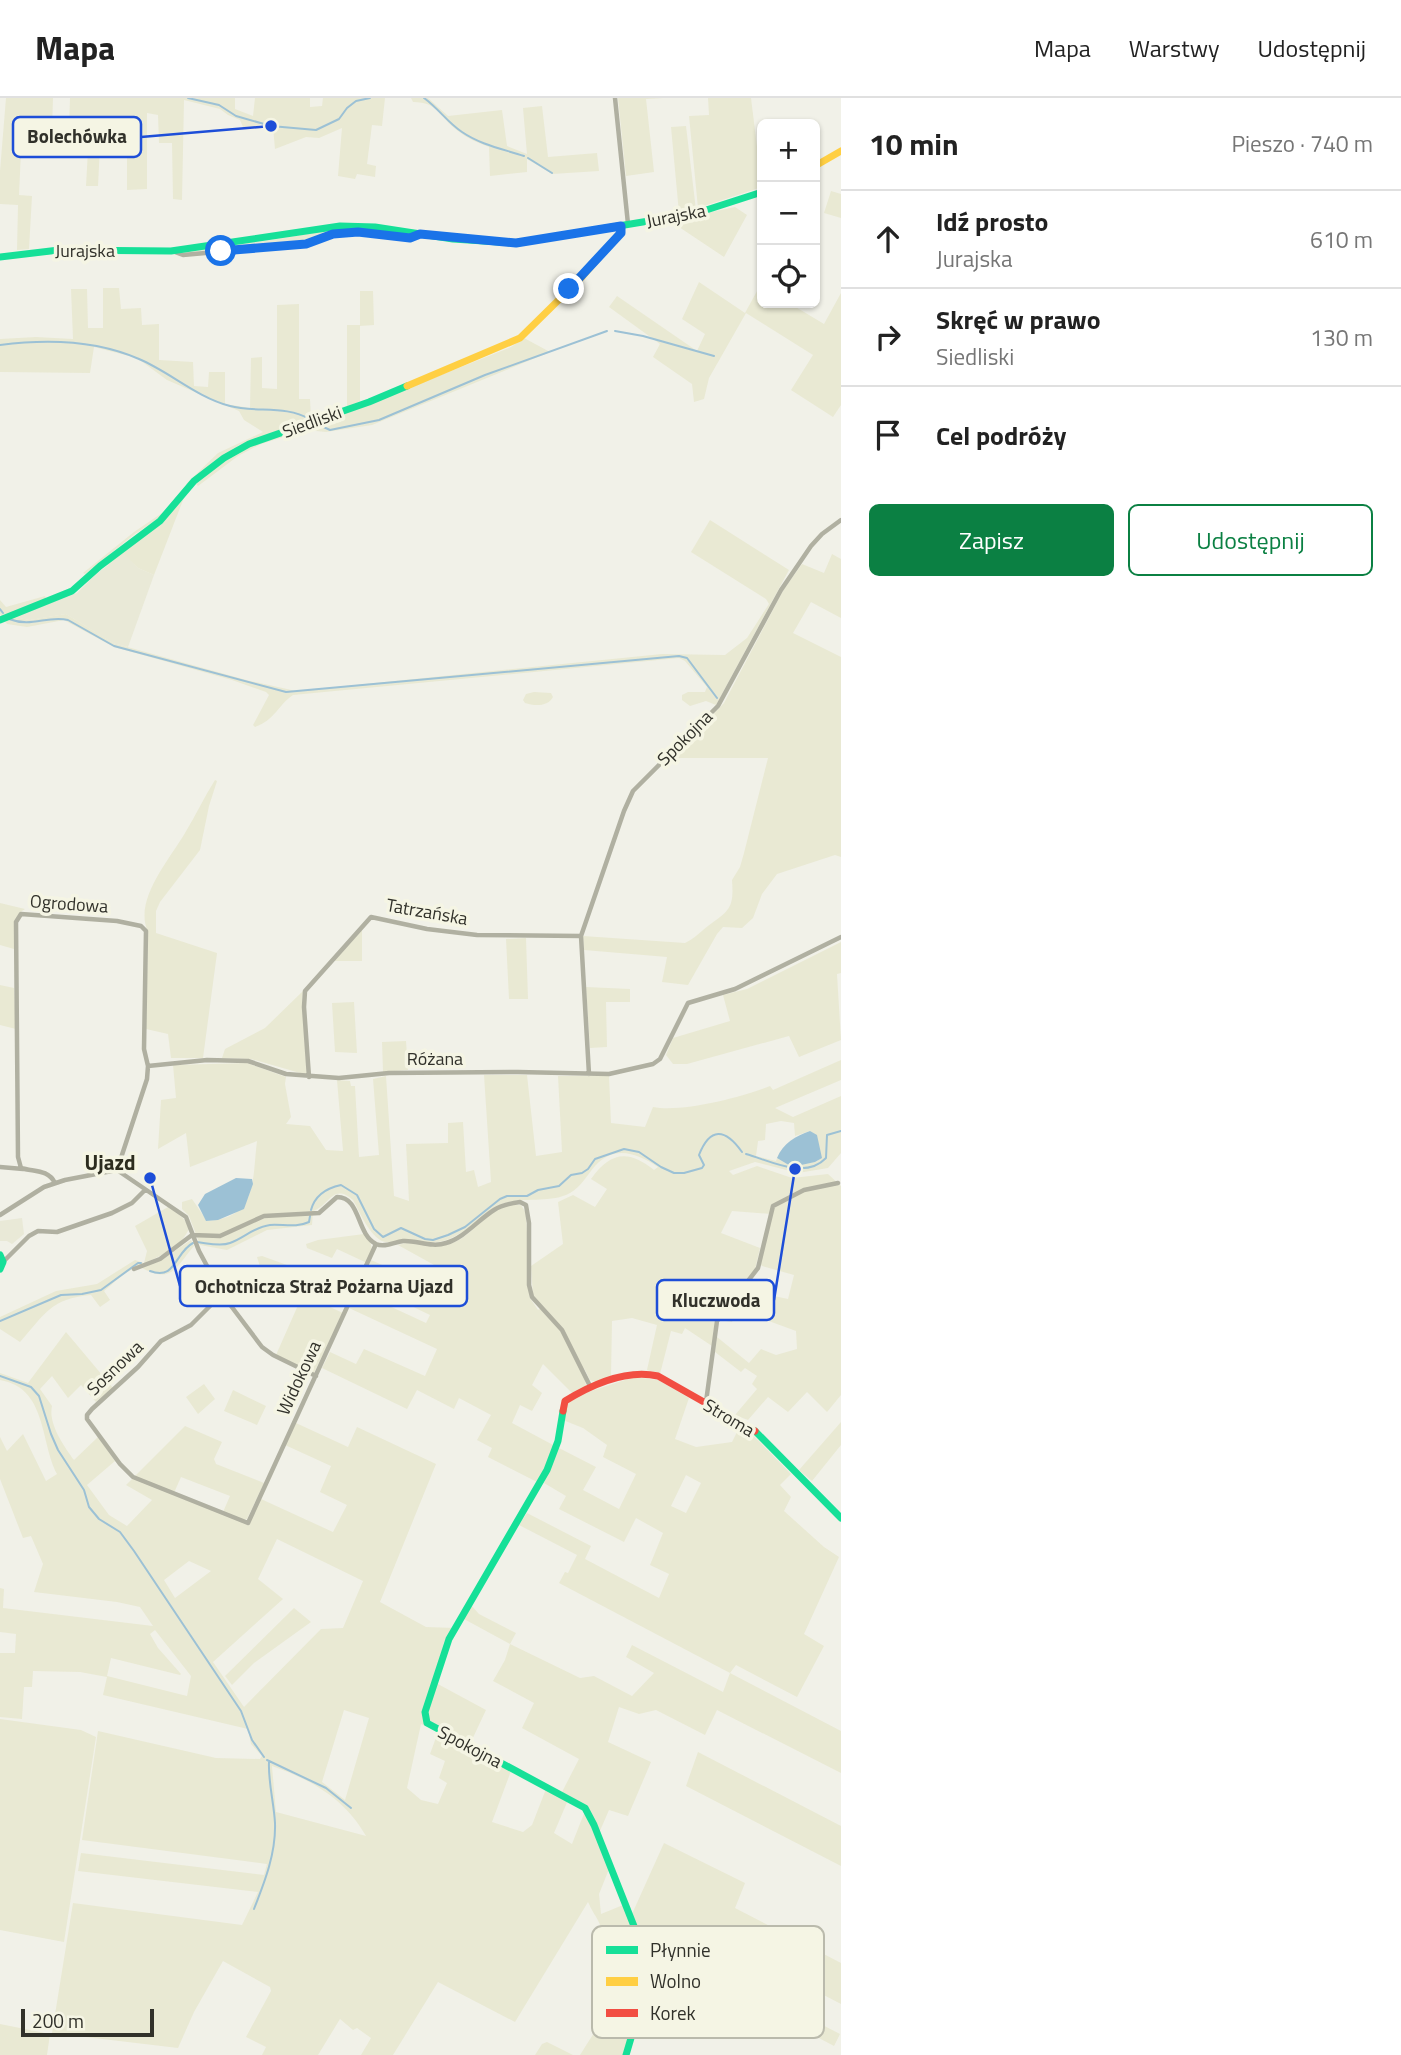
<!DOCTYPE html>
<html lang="pl">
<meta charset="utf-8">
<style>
:root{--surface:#fff;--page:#f6f6f6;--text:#222;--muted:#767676;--line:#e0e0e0;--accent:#0b8043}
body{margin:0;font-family:"Titillium Web",sans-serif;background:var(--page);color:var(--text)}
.controls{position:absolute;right:21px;top:21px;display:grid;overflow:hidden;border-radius:10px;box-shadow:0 2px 5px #0004}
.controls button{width:63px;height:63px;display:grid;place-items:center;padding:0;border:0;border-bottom:2px solid var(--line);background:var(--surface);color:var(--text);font:35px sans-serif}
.scale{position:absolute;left:21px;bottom:18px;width:133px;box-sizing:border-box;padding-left:7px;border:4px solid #31312a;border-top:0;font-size:19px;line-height:24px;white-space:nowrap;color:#31312a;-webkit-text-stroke:5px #f5f5e4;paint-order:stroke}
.stop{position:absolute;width:21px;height:21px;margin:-16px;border:5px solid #1a73e8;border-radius:50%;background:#fff}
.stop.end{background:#1a73e8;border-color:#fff;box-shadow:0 2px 7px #0008}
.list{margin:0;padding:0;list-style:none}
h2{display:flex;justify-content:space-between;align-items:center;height:91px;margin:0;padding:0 28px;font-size:30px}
h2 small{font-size:23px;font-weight:400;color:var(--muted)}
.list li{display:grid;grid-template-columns:46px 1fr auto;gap:21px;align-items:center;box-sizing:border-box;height:98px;padding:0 28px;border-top:2px solid var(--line)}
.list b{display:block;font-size:26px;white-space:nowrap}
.list p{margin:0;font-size:23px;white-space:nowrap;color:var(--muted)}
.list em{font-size:23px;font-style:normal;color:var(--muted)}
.actions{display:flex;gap:14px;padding:21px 28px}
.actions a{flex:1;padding:16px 0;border:2px solid var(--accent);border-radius:10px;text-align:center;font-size:24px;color:var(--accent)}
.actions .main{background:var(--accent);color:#fff}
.icon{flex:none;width:38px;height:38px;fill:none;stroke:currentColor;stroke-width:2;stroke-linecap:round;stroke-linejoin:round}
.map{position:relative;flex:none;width:841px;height:1957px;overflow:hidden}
header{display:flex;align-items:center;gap:42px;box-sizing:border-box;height:98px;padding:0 35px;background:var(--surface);border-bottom:2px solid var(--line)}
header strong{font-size:33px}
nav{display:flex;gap:38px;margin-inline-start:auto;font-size:24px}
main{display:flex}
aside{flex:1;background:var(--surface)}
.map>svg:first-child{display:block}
.built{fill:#e9e9d7}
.green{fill:#e9e9d3;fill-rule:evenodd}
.water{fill:#9cc1d5}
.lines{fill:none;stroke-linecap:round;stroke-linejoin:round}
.stream{stroke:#9cc1d5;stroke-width:2}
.street{stroke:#b0b0a1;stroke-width:4.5}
.fast{stroke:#16e098;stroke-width:7}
.slow{stroke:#ffcf43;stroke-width:7}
.jam{stroke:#f24e42;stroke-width:7}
.route{stroke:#1a73e8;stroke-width:9}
.labels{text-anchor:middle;stroke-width:7;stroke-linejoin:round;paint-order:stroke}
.street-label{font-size:18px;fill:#31312a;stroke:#f5f5e4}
.quarter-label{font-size:21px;font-weight:bold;fill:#2c2c1f;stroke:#f5f5e4}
.key{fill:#f5f5e4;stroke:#babaac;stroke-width:2}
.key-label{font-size:19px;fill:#31312a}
.leader{fill:none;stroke:#1d4ed8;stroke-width:2.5}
.callout-dot{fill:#1d4ed8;stroke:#f5f5e4;stroke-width:2.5}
.callout{fill:#f5f5e4;stroke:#1d4ed8;stroke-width:2.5}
.callout-label{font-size:19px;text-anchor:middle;font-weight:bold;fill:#31312a}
</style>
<header>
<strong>Mapa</strong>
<nav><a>Mapa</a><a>Warstwy</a><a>Udostępnij</a></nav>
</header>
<main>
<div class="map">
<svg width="841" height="1957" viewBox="0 0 841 1957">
<rect width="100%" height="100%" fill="#f1f1e8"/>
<!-- built -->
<path class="built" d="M124,455L138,470L154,477L128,549L113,545L66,516L30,522L14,519L77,495L95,477Z
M22,1120L24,1136L12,1146L7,1143H0V1123Z"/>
<!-- green -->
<path class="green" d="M6,0H53L52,31H22L19,97L32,98L29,151L17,152L18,107L0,106V73Z
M70,0H235V11L253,18L255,0H310V9L322,8L323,0H385L382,28L372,27L367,66L376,68L375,79L357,76L355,81L338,78L342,30L319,40L306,39L275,51L273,29L261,26L254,30L243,29L240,22L228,17L220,11L184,2L182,102L173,101L172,45H159L158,17L147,15V91L127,92V37L107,32L106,29L101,28L98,88H86L89,34L69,32Z
M411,0H428L448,18L502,12L507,48L527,56L523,10L542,8L548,59L597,55L599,73L552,76L527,61V74L490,78L489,49C478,45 467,40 458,33C439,19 439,4 413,4Z
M618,0H664L646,1L654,74L626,78Z
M708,0H751L762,89L698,110L689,18L709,17Z
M686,28L696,112L679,115L671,29Z
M831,93L841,96V120L824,115Z
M735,109L747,117L724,159L670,123Z
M341,129L375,130L409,137L332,134L305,143L185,156L179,154C233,146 288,142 341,129Z
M699,184L745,215L762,184V205H789L824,226L841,195V307L833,319L791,292L813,257L746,215L709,280L704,301L694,304L692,286L653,259L660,246L609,209L617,198L697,253L705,236L682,221Z
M103,190H119L121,211L141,210L142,227L159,226V262L193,264L194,288L208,289L209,274H225V306L250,310L251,260L262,259V290L277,291V207L299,206V301H310L311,320L239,347L188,387L186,386L218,355L263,334L244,322L239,313L167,282L137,260L94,249L90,275L0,274V241L36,239L73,241L71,191H87L88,230H103Z
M360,193H373L374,227L360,228V303L347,309V227H360Z
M524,240L550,254L372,327L326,334L306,332L261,346L238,358L198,388L196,386L219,366L249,347L366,307L511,249Z
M185,397L154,477L138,470L124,456L108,467L106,465Z
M165,413L167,415L135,436L85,476L83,475L134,434Z
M710,422L789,472L716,607L706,603L690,608L682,602V597L688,594H705L707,589L685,563L679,560L293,597C278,607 275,622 255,629L253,627L269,597L266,594L232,582L114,549L64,522L27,529L7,526L0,516V502L6,509L45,498L46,500L14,519L30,522L66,516L113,545L250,583L296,593L662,556L725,557L747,540L769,506L766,501L691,454Z
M832,456L841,461V520L811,504L793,535L841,559V759L835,757L777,776L762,796L753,820L742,830L723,829L717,836L688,887L662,884L667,859L584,852L583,838L685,845C694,841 700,834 708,828C730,812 734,810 732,782L740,769L744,755L768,660H671L724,605L784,491L802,466L824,475Z
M534,594L551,595L553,599C548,609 534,608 525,605L523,602L526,596Z
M215,682L217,683L209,708L200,752L160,804L156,813V835L217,855L203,960H171L168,936L146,931L148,834C133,802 170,761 185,735C196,717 204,699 215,682Z
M0,805L25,811C11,818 15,837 14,851L0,847Z
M362,830V863H334Z
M526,840L528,901H509L506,841Z
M841,844V875L837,876L841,942L799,959L789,938L687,966H673L666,957L673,940L730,923L723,897L747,891Z
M0,887L14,890L16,931L0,927Z
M586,889L630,891V904H606L607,949L590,950Z
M303,893L302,904L307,977L251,961L222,960L225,951L265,930Z
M354,904L357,955L335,954L332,905Z
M406,943L408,972L383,974L382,944Z
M841,962V982L775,1010L793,1019L841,998V1055L828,1070L798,1075L755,1064L729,1073L733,1077L757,1068L792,1080L828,1076L841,1088V1297L827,1314L807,1294L788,1314L768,1299L748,1322L735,1317L757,1291L752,1286L757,1278L745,1270L741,1274L715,1254L717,1239L749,1265L761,1251L776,1257L797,1251L796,1233L739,1212L732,1224L719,1222L745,1192L788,1201L794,1177L762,1168L760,1166L771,1116L732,1113L721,1135L760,1150L755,1172L715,1221L712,1248L685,1230L682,1236L671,1233L660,1276L647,1272L657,1227L632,1220L612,1223L611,1278L596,1284L590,1282L584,1270L586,1289L572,1295L543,1266L532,1287L542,1295L532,1313L520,1307L512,1325L555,1348L539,1385L488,1359L492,1350L477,1342L491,1317L459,1300L454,1311L417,1292L407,1311L322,1270L330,1254L356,1266L364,1251L425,1278L437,1251L349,1210L357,1193L426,1225L430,1217L361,1184L371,1162L456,1200L463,1183L398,1147C419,1141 432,1155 457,1143C478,1132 495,1102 521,1107L526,1115L530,1200L538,1212L542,1209L533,1198L531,1168L563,1146L558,1104L573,1097L595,1109L607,1091L591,1081C610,1054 628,1051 654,1072L658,1069C638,1056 615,1046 595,1068C587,1077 581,1089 570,1095C550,1106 523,1098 502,1106C487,1111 476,1126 463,1134C455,1138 447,1143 438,1144C428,1146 387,1147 380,1142C368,1134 360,1115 353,1102C333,1084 329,1108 313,1113L312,1127L267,1132L227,1152L200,1147L189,1118L182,1111V1104L192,1101L207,1123C258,1120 252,1082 257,1043L190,1069L186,1035L158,1051L161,1002L176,1000L173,967L247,965L286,979L285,986L291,1019L286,1026L310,1028L326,1052L343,1053L337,982L350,983L351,988H355L359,1059L379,1057L373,981L386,978L394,1098L409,1103L406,1046L448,1045V1025L463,1024L466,1074L474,1072L478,1089L491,1084L484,977H527L536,1058L562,1054L558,978H609L611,1025L645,1029L653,1009C681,1015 743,999 770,988L773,992ZM781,1023L794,1025L795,1038L810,1033L818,1063L792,1069L777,1060L776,1063L756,1058L758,1043L765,1042L766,1026Z
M168,1109C178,1116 185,1119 189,1131C177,1155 153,1160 131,1172C121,1177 113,1186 104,1193L110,1202L100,1209L91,1197C50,1201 46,1215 20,1244L0,1231V1219L56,1193L97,1186L135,1162L144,1165L147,1153L135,1128Z
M364,1136C374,1147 373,1151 367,1165L337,1151L332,1160L307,1150L306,1146L318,1142Z
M191,1142L194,1148C175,1170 172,1186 142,1170L164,1160Z
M262,1158L309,1175L304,1197L343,1215L314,1275L276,1257L299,1205L276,1193L271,1201L237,1185L262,1175L257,1159Z
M66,1234L113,1290L96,1304L81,1287L68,1300L52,1278L40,1291L52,1308C48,1326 64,1348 74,1362L98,1339L115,1363L87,1387L109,1417L127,1428L152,1402L126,1387L185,1328L222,1344L214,1361L216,1366L264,1385L247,1421L244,1422L223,1414L230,1398L181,1379L173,1397L248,1426L261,1401L333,1434L347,1407L320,1394L331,1368L285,1347L296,1325L348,1349L357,1329L436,1366L380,1504L426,1529L455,1530L444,1544L423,1620L511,1673L492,1724L523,1734L532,1727L546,1691L568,1702L554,1735L572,1746L585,1713L609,1771L599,1796L601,1816L628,1805L632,1816L664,1745L745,1785L735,1810L841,1865V1906L698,1832L692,1842L720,1859L715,1872L840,1936L834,1948L694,1874L686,1888L651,1871L649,1857L630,1940L623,1957H580C598,1928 620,1898 629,1866L600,1848C605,1825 597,1824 588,1804L515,1924L438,1884L393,1957H361L371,1940L357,1930L353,1932L340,1921L318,1957H262L266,1949L246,1939L271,1893L270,1889L223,1863L194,1914L178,1950L52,1935L73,1805L242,1827L258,1794L78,1773L81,1755L264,1777L267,1766L82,1742L98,1633L216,1660L260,1661L262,1658L251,1646L248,1631L103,1597L107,1579L80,1574L33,1573L32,1589H24L22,1621L0,1619V1555H15L16,1536L0,1534V1490L4,1491L3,1510L153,1528L140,1509L117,1504L34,1494L43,1466L31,1438L23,1440L0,1381V1339L7,1353L23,1336L46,1383L57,1376C40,1343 47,1290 0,1282V1275L28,1285ZM277,1441L363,1483L343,1530L321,1531L244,1609L213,1564L283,1501L258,1481ZM189,1463L211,1473L175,1500L164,1482ZM155,1532L191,1578L187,1598L107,1578L111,1560L180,1577L181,1576L158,1550L150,1536ZM344,1612L369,1620L345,1702L322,1684ZM421,1626L438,1634L430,1656L445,1663L439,1680L447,1685L438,1706L421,1702L407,1690ZM272,1668C312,1682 345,1701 366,1738L276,1714Z
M634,1279L658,1282L689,1300L675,1341L696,1349L732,1344L740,1328L751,1335L791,1376L780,1387L791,1399L784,1413L824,1449L839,1459L804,1536L824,1548L797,1599L736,1567L730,1575L841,1633V1675L717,1612L705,1637L656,1612L639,1616L619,1609L608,1644L651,1664L628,1718L609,1712L599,1735L586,1708L562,1694L579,1661L522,1630L534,1605L493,1583L505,1562L510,1546L464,1521L471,1507L479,1516L516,1535L510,1546L580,1580L594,1578L632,1598L654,1575L626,1559L632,1547L723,1594L730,1575L559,1485L565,1474L568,1475L577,1457L519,1427L527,1415L591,1448L585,1461L659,1500L669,1476L650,1467L663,1435L636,1420L624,1444L559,1411L566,1398L544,1385L557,1349L596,1369L583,1392L619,1411L636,1376L603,1359L607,1347L583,1330L563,1322L567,1304L573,1299ZM686,1377L701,1385L686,1415L671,1408Z
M204,1286L215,1301L198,1316L186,1299Z
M233,1292L266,1308L257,1327L224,1313Z
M841,1324V1347L812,1383L799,1372Z
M294,1510L311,1524L254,1565L232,1587L225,1578Z
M436,1585L486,1612L470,1646L429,1625L426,1619Z
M0,1621L81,1632L96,1639L64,1844L0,1832Z
M698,1654L841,1728V1768L686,1688Z
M0,1926L50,1936L47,1957H0Z
M547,1944L573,1957H535L542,1946Z"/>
<!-- water -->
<path class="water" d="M810,1033L817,1037L822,1060L815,1064L792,1069L777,1060C783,1045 796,1038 810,1033Z
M236,1080L252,1081L253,1086L244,1111L218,1122L206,1123L198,1107L205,1096Z"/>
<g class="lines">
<!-- stream -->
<path class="stream" d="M188,0L219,7L236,18L271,28L316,32L339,21L347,10L356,3L370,0
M424,0C438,10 448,25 462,34C481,47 503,51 524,58
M528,60L552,75
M615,233L643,238L714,258
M0,247C46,241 96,242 139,261C170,274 196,299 230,308C255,315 287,307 309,321
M317,326L330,332L379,322L485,277L607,233
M0,511L3,515
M9,521C32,530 47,517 68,522L114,548L286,594L679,558L687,560L717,600
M746,1056C771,1063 805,1082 826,1060L827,1037L841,1033
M311,1112C315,1097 327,1090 341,1087L357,1097L374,1131L383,1139L401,1130L425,1141L433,1142L448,1137L465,1129L500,1101L507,1098H527L538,1092L559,1088L571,1077L582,1075L588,1071L595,1061L624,1051L639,1054L661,1069L674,1075H684L702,1070L704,1067L699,1057C710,1029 725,1030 742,1054
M197,1144C207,1145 220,1149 230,1145C244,1140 254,1129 270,1127C283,1126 296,1130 309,1124L310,1118
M150,1173C176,1183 175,1154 193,1145
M0,1223L61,1197L82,1196L101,1192L138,1165H141
M0,1278L31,1289L39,1298L51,1336L58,1352L84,1392L89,1409L99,1421L120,1434L134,1453L241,1613L252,1642L264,1659
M267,1662L326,1690L351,1710
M254,1811C265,1783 276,1755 275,1725C274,1705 268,1684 269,1664"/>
<!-- street -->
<path class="street" d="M615,0L628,126
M175,154L183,157L306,146L333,136L358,134L410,140L418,137
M148,968L207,962L248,963L286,976L339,980L389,975L518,974L609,976L653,966L660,961L688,905L735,891L841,839
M589,976L581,838L624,713L633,693L718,608L781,492L811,448L822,436L841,422
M309,979L304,909L305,893L371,819L427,831L477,837L581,838
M0,1069L23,1071
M117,1072L186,1119L199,1153L222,1196L262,1249L273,1257L316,1278
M55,1085C48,1071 34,1074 21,1070L18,1059L16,824L21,816L117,823L141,828L146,833L144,951L148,968L147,981L117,1072
M0,1117L44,1089L65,1082L117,1072
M4,1163L29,1138L38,1133L57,1134L112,1115L132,1105L145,1092
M134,1171L160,1161L192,1137L220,1138L264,1118L319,1115L337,1099C361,1099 356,1136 376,1146C385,1150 394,1144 403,1143C417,1142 431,1150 446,1145C464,1140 478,1122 494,1112C502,1107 512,1105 520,1104L526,1107L529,1125V1187L532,1199L562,1232L590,1288
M222,1196L191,1227L161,1243L138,1269L92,1311L87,1317V1321L120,1366L133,1379L248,1425L376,1146
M706,1304L717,1223L758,1170L773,1108L804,1092L838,1085"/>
<!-- fast -->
<path class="fast" d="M0,159L59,152L171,153L340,128L375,129L453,141L516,145L697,115L762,94
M0,522L72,493L100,468L160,423L194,383L224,360L249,346L369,304L407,288
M0,1157L3,1164L0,1171
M563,1313L558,1343L547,1372L449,1541L425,1614L427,1625L585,1710L594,1727L647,1861L644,1896L626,1957
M755,1333L841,1420"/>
<!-- slow -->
<path class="slow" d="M815,68L841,53
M407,288L520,240L582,179L620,135L621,128"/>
<!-- jam -->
<path class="jam" d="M563,1313L565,1303C591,1287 627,1271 658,1278L755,1333"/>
</g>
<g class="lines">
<!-- route -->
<path class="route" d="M221,153L306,146L333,136L358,134L410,140L420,136L516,145L621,128V135L569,191"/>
</g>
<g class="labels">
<!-- street labels -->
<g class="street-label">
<text transform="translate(676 118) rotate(-11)" y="6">Jurajska</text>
<text x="85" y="159">Jurajska</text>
<text transform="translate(312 324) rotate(-20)" y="6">Siedliski</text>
<text transform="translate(685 640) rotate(-45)" y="6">Spokojna</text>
<text transform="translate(69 806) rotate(4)" y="6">Ogrodowa</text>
<text transform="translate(427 814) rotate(10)" y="6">Tatrzańska</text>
<text x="435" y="967">Różana</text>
<text transform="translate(115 1270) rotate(-44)" y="6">Sosnowa</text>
<text transform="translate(299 1280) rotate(-65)" y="6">Widokowa</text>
<text transform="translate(729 1320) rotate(31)" y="6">Stroma</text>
<text transform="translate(470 1649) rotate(28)" y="6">Spokojna</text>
</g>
<!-- quarter labels -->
<g class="quarter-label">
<text x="110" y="1072">Ujazd</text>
</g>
</g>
<!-- legend -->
<rect x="592" y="1828" width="232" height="112" rx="10" class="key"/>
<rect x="606" y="1848" width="32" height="8" fill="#16e098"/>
<rect x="606" y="1879" width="32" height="9" fill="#ffcf43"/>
<rect x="606" y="1911" width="32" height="8" fill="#f24e42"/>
<g class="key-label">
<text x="650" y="1859">Płynnie</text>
<text x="650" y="1890">Wolno</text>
<text x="650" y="1922">Korek</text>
</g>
<!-- callouts -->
<path class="leader" d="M271 28L141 39M150 1080L180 1188M795 1071L774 1202"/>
<g class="callout-dot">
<circle cx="271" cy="28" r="7"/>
<circle cx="150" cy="1080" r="7"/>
<circle cx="795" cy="1071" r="7"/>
</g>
<g class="callout">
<rect x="13" y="19" width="128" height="40" rx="7"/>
<rect x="180" y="1168" width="287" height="40" rx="7"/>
<rect x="657" y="1182" width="117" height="40" rx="7"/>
</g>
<g class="callout-label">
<text x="77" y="45">Bolechówka</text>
<text x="324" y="1195">Ochotnicza Straż Pożarna Ujazd</text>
<text x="716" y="1209">Kluczwoda</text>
</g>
</svg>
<div class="controls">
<button>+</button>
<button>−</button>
<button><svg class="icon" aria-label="locate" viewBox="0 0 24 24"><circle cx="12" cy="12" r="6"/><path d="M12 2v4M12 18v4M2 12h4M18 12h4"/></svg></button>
</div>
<div class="scale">200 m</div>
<div class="stop" style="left:221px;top:153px"></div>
<div class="stop end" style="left:569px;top:191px"></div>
</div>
<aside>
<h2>10 min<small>Pieszo · 740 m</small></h2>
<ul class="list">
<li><svg class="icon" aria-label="ahead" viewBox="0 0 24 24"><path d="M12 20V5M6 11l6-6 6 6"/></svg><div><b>Idź prosto</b><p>Jurajska</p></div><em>610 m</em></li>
<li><svg class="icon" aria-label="right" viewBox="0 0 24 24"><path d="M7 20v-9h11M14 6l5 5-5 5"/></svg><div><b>Skręć w prawo</b><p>Siedliski</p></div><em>130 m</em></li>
<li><svg class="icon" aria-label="arrive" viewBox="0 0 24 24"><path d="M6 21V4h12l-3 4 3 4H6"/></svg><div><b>Cel podróży</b></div></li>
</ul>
<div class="actions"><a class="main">Zapisz</a><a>Udostępnij</a></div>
</aside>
</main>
